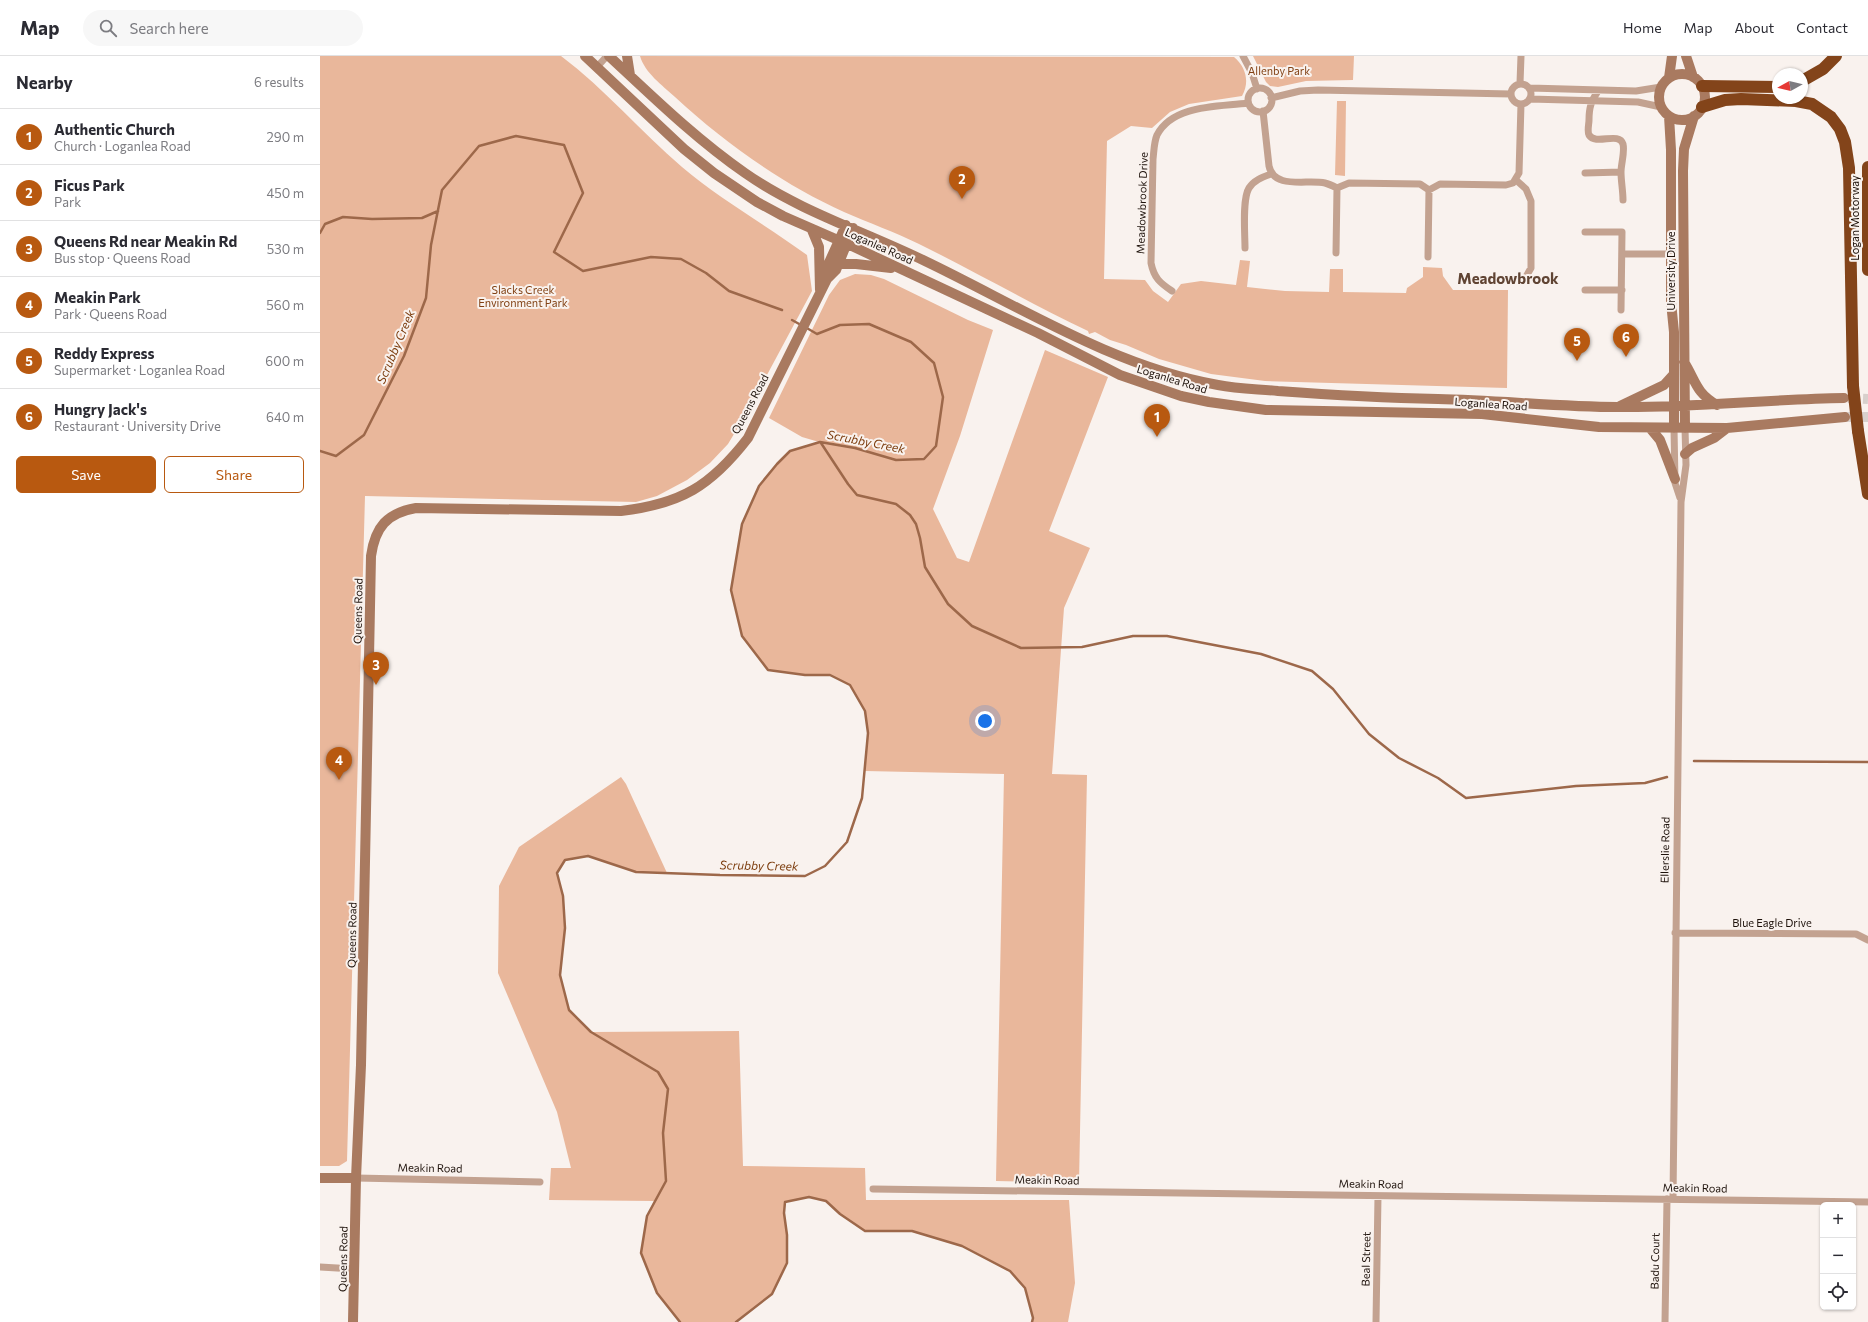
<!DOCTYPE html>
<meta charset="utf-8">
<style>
:root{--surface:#fff;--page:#f7f7f7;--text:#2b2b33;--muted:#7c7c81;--line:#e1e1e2;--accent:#b85910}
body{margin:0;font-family:Commissioner,sans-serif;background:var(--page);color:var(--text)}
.controls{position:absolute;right:12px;bottom:12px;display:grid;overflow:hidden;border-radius:6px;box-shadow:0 1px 3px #0004}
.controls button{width:36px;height:36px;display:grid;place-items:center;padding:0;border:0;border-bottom:1px solid var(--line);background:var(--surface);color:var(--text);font:20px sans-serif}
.compass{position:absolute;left:1452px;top:12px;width:36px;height:36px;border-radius:50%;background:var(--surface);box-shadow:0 1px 3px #0004;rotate:262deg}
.you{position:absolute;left:665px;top:665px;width:14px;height:14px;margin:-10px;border:3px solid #fff;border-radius:50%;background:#1a73e8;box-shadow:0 0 0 6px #1a73e833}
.badge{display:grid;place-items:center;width:26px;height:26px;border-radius:50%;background:var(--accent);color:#fff;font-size:13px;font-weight:700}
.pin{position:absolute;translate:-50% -33px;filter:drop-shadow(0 1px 2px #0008)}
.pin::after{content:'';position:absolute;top:21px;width:14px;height:12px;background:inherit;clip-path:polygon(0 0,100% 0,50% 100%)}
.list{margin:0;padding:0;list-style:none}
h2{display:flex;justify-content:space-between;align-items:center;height:52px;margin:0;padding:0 16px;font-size:17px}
h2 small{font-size:13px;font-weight:400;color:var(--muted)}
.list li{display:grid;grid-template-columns:26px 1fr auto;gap:12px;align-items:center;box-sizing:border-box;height:56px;padding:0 16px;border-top:1px solid var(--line)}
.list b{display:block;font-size:15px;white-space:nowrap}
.list p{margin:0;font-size:13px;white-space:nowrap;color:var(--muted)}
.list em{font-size:13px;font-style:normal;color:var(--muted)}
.actions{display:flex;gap:8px;padding:12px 16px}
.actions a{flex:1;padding:9px 0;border:1px solid var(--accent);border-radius:6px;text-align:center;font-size:14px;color:var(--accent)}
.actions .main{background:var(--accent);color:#fff}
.icon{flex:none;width:22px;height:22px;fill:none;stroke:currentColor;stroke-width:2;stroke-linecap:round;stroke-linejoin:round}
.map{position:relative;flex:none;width:1548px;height:1266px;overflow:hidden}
header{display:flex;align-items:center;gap:24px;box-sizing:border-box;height:56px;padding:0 20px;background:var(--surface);border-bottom:1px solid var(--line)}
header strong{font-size:19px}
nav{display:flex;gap:22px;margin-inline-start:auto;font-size:14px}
.search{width:280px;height:36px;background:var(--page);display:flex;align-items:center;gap:10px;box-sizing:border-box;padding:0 14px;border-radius:22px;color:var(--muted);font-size:15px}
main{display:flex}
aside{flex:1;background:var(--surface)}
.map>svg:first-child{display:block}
.green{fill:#e9b79b}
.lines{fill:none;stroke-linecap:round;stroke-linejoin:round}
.stream{stroke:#9d684a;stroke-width:2.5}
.secondary-tunnel{stroke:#d8d0cc;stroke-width:10;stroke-dasharray:10 5;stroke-linecap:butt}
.street{stroke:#c3a290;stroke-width:7}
.secondary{stroke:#a97a60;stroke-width:10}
.highway{stroke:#83441a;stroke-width:12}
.highway-bridge{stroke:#83441a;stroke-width:12}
.labels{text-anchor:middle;stroke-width:4;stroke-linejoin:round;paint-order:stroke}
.park-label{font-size:11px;fill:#814013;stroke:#f9f2ee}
.street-label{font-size:11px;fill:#1e120b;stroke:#f9f2ee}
.water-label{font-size:12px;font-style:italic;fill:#7c3c0d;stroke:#f9f2ee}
.district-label{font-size:15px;font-weight:bold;fill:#604433;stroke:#f9f2ee}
</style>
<header>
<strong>Map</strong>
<div class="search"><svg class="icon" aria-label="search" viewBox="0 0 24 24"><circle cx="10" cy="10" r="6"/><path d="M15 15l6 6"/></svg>Search here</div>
<nav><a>Home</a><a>Map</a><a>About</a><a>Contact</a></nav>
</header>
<main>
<aside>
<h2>Nearby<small>6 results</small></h2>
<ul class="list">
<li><span class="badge">1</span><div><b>Authentic Church</b><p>Church · Loganlea Road</p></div><em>290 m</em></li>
<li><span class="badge">2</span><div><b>Ficus Park</b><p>Park</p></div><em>450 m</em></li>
<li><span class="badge">3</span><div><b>Queens Rd near Meakin Rd</b><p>Bus stop · Queens Road</p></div><em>530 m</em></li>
<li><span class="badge">4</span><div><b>Meakin Park</b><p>Park · Queens Road</p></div><em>560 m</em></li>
<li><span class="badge">5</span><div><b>Reddy Express</b><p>Supermarket · Loganlea Road</p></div><em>600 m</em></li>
<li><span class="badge">6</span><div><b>Hungry Jack's</b><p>Restaurant · University Drive</p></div><em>640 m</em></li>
</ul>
<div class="actions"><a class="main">Save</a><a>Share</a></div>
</aside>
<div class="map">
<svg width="1548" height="1266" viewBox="0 0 1548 1266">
<rect width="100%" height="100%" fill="#f9f2ee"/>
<!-- green -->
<path class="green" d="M0,0H241C285,33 321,76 362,111C401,144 446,169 487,199L492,235L426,358L408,388L390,407L367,424L337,440L316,446L45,440L27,1105L19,1110H0Z
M320,0L914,1C926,11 930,26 922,40L869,48L850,56L832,72L811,70L787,85L784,223L825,224L833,235L848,246L861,228L881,225L916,229L920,204L930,205L927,231L965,235L1009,236L1010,213H1023V236L1086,237L1087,232L1103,221V211L1122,212L1123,220L1133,234H1188L1187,332L945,325L891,318L839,303L806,289L790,284L775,276L769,278L768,275C711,248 656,216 599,188C575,176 549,167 524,156C462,128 405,87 355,41C342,29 325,17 320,0Z
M933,0H1034L1033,24L986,25L958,31L950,30L946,26Z
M1017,45H1026L1025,120L1015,119Z
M535,218L551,219L564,223L648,264L673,274L640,380L613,453L637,502L649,506L725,294L788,321L729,475L770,492L744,552L732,718L767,719L759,1127L676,1125L684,718L545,715L548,677L545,655L530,629L510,619H485L448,614L422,580L411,534L422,468L439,430L457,408L470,395L499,386L482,381L449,362L509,239L520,224Z
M301,721L306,728L347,817L316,816L268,800L245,804L237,817L243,840L245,872L240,919L249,954L272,976L419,975L423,1110L545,1112L546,1144H749L755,1227L748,1266H712L713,1262L705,1232L690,1216L642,1190L592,1175H545L520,1158L506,1145L489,1141L465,1146L464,1157L467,1179V1207L452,1238L416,1266H360L337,1237L321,1197L327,1160L334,1145L229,1144L231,1112H251L237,1056L178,917L179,830L199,791Z"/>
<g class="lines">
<!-- stream -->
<path class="stream" d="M0,177L5,168L23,161L52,163L102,162L118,155
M472,264L481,269
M501,387L528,428L537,439L576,448L590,459L596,468L600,482L605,511L628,548L652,570L701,592L762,591L813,580H847L941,598L992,615L1013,633L1049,678L1079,702L1118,722L1146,742L1256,730L1325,727L1347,721
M0,395L16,400L44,379L84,300L106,242L111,189L122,134L159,90L196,80L244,89L263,137L234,196L263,215L331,201L361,203L386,217L409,235L462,254
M1374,705L1548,706
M360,1266L337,1237L321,1197L327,1160L346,1125L343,1077L348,1033L338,1016L271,976L249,954L240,919L245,872L243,840L237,817L245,804L268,800L316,816L400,819L485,820L505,810L527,786L542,742L548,677L545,655L530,629L510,619H485L448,614L422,580L411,534L422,468L439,430L457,408L470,395L500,386L535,392L576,404L604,403L616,390L623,341L614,307L591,286L549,268L520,269L497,278L485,271
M416,1266L452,1238L467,1207V1179L464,1157L465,1146L489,1141L506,1145L520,1158L545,1175H592L642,1190L690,1215L705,1232L713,1262L712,1266"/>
<!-- secondary-tunnel -->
<path class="secondary-tunnel" d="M1528,342L1548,343
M1525,361H1548"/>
<!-- street -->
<path class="street" d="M923,0L932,17L937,33
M277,11L287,0
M1200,27L1201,0
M1191 38a10 10 0 1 1 20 0a10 10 0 1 1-20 0Z
M1210,32L1316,35L1341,31
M928 44a12 12 0 1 1 24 0a12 12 0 1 1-24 0Z
M1278,35C1271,45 1269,52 1269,64C1269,68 1267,75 1269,79C1276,90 1299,75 1303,88C1305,96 1301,108 1301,116C1301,125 1303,135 1303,144
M951,42L980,35L998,34L1191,38
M1210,43L1318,46L1341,51
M943,55L949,110C954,134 987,123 1005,127C1009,128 1013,130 1017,132L1029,127L1100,128L1109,134L1120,128L1186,129L1193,127L1199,117L1201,48
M1265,117L1301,116
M1196,124L1206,133L1211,145V212L1204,224
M1265,176H1302L1301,254
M925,192C925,178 922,143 929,132C934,124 943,121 951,118
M1016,197L1017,132
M1302,198H1351
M1108,201L1109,134
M1265,234H1302
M852,235C840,227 834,222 831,207L833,103C834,95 834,86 837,79C853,48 900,51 928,47
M1354,372L1355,427L1360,442
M1355,877L1536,878L1548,884
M36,1122L220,1126
M553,1133L1548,1146
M1353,1143L1361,446L1366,409L1365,372
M0,1211L34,1213
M1056,1266L1058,1140
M1345,1266L1347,1143"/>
<!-- secondary -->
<path class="secondary" d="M265,0L364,93L394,117L437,146L463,160L534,191L718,277L800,319L861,340L889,346L946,354L1162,358L1279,371L1407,372L1525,361
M289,0C333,41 376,83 425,117C479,155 546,176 605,205C699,250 794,311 898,329C918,333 938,333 958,335C1011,339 1064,342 1118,343C1178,344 1238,351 1298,351C1373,352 1448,343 1524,342
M307,0L310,19
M1366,0L1373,21
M1339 41a23 23 0 1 1 46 0a23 23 0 1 1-46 0Z
M1349,22L1352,0
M1349,60L1351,94V246L1354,276V372
M492,174L499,191L500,234
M518,208H536L571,212
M507,223V211L526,169
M1364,306C1376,325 1375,336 1397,349
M1300,350L1344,329L1354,318
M1330,372L1340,384L1355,423
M1365,372L1363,115L1364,93L1374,60
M1365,398L1372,392L1394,382L1407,372
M0,1122H36
M33,1266L36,1122L41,1009L51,500C55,471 67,457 96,452L301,455C361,448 391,430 428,382L507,223L516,214L533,172"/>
<!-- highway -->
<path class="highway" d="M1482,25L1503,13L1516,0
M1382,30L1458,31
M1382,51L1405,44L1421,43L1476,45L1492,48L1511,61L1520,73L1525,86L1529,112L1533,330
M1548,111V214
M1538,375L1548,438"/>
<!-- highway-bridge -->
<path class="highway-bridge" d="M1533,330L1538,375"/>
</g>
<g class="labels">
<!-- park labels -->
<g class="park-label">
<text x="959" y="19">Allenby Park</text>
<text x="203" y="238">Slacks Creek<tspan x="203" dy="13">Environment Park</tspan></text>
</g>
<!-- street labels -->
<g class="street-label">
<text transform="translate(822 147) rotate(-88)" y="4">Meadowbrook Drive</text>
<text transform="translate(1535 162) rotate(-90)" y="4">Logan Motorway</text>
<text transform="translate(559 190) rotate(24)" y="4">Loganlea Road</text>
<text transform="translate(1351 215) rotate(-90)" y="4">University Drive</text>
<text transform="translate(852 323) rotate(17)" y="4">Loganlea Road</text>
<text transform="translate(430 348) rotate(-62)" y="4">Queens Road</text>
<text transform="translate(1171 348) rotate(4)" y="4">Loganlea Road</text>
<text transform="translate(38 555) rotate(-89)" y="4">Queens Road</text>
<text transform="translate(1345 794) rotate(-89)" y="4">Ellerslie Road</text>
<text x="1452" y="871">Blue Eagle Drive</text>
<text transform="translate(32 879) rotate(-89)" y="4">Queens Road</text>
<text transform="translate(110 1112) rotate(1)" y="4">Meakin Road</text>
<text transform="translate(727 1124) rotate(1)" y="4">Meakin Road</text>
<text transform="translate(1051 1128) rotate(1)" y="4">Meakin Road</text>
<text transform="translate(1375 1132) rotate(1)" y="4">Meakin Road</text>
<text transform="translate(23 1203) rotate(-89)" y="4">Queens Road</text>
<text transform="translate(1046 1203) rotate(-89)" y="4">Beal Street</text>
<text transform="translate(1335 1205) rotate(-89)" y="4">Badu Court</text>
</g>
<!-- water labels -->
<g class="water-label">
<text transform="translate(76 291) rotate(-67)" y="4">Scrubby Creek</text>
<text transform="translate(546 386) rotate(11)" y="4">Scrubby Creek</text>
<text transform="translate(439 810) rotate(1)" y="4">Scrubby Creek</text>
</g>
<!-- district labels -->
<g class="district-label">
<text x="1188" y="228">Meadowbrook</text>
</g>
</g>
</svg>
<div class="controls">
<button>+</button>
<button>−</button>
<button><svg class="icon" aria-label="locate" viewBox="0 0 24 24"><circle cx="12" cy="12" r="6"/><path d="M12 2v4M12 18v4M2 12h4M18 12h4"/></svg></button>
</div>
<svg class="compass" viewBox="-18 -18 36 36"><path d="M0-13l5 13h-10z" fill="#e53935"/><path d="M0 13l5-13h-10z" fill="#7c7c81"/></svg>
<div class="you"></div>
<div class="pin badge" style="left:837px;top:381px">1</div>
<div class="pin badge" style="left:642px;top:143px">2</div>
<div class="pin badge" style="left:56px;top:629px">3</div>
<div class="pin badge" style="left:19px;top:724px">4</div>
<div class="pin badge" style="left:1257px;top:305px">5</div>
<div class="pin badge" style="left:1306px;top:301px">6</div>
</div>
</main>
